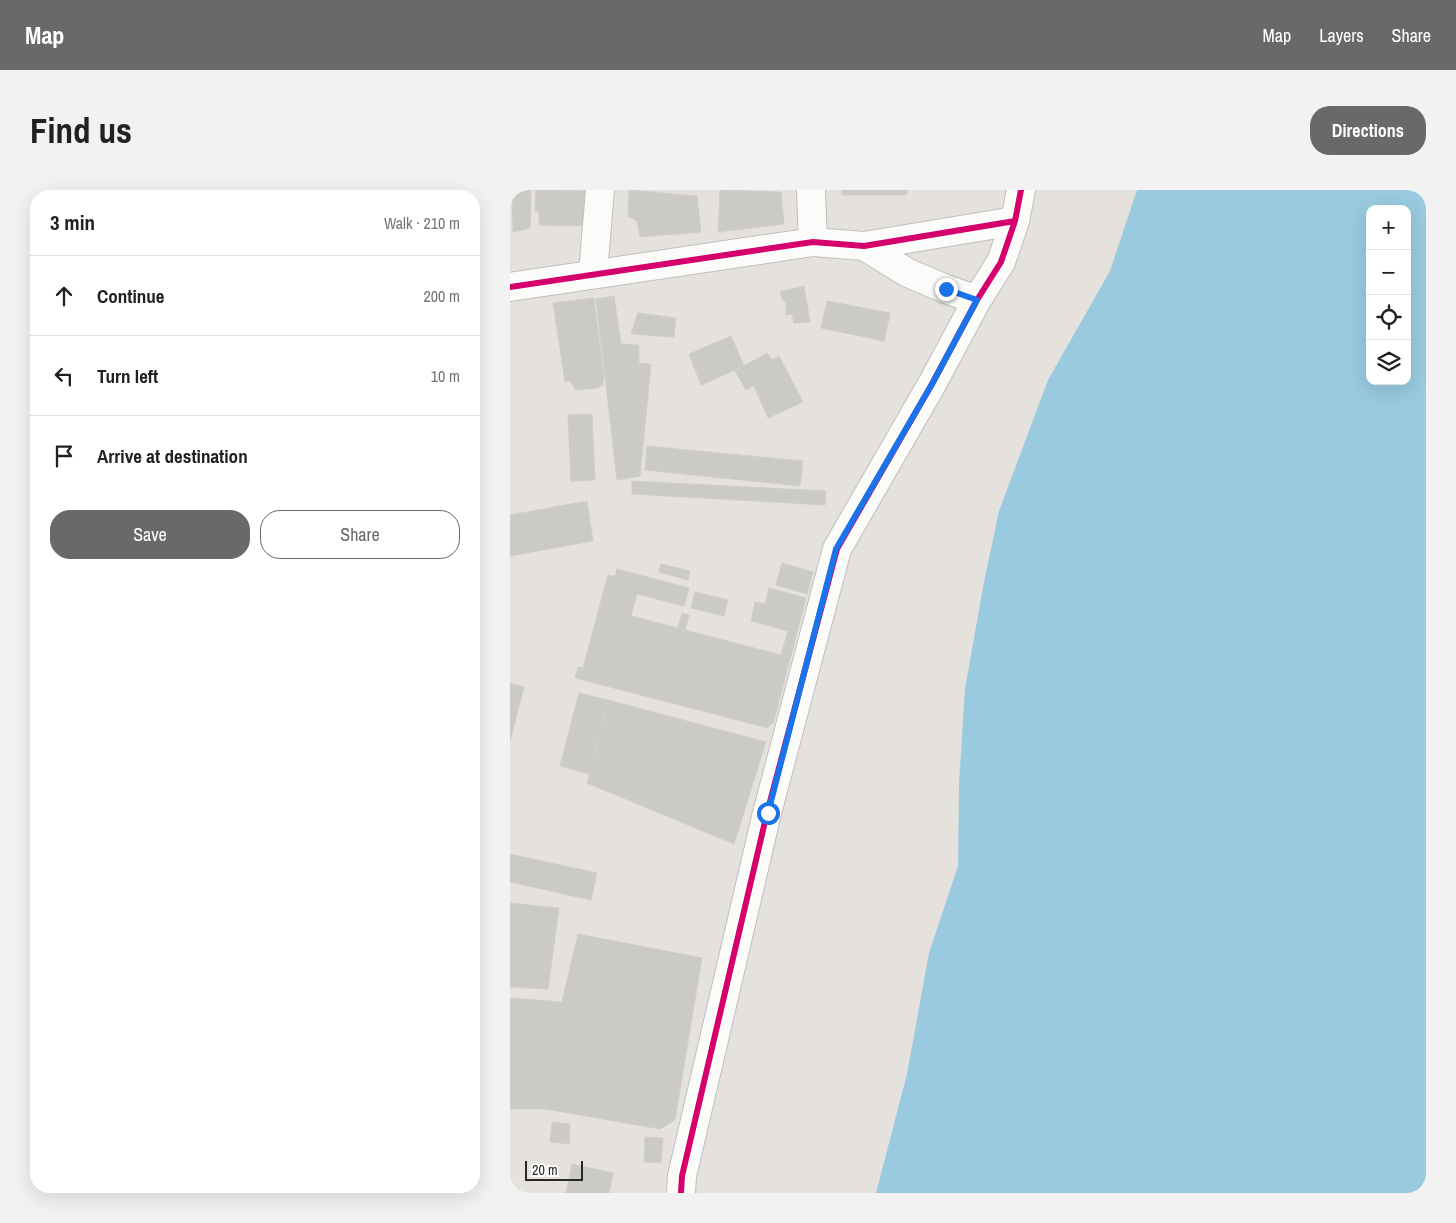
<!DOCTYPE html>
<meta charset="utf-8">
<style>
:root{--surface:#fff;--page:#f2f2f2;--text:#202124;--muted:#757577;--line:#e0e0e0;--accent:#6a6968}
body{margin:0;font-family:"Archivo Narrow",sans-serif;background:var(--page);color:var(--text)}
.controls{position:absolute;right:15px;top:15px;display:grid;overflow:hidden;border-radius:10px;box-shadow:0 5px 20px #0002}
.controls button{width:45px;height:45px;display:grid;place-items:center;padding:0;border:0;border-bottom:1px solid var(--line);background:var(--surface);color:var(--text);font:25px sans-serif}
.scale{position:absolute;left:15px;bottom:12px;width:58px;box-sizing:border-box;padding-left:5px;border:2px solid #282828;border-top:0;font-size:14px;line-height:18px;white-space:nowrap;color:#282828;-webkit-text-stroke:4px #fff;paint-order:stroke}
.stop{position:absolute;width:15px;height:15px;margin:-11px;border:4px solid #1a73e8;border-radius:50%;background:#fff}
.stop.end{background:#1a73e8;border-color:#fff;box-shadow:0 1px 5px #0008}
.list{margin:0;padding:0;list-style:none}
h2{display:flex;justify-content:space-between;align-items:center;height:65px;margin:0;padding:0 20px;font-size:21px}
h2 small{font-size:16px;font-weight:400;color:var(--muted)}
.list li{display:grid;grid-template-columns:32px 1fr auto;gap:15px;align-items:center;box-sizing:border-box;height:80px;padding:0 20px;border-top:1px solid var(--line)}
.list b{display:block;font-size:19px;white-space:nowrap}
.list em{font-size:16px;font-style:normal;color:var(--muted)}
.actions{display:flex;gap:10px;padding:15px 20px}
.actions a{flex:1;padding:11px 0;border:1px solid var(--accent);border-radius:20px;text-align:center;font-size:18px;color:var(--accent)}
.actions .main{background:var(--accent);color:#fff}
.icon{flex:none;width:28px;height:28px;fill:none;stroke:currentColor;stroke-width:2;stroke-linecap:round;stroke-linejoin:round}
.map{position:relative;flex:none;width:916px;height:1003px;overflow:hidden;border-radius:20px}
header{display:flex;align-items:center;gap:30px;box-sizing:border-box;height:70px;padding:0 25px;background:var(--accent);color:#fff}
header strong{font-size:24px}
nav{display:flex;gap:28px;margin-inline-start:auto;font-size:18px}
.intro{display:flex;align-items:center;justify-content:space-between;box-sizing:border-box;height:120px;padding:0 30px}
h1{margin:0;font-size:35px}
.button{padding:12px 22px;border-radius:20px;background:var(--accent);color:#fff;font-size:18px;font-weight:700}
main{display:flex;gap:30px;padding:0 30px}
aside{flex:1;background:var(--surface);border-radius:20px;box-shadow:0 5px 20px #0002}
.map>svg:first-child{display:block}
.water{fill:#99cadf;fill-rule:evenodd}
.building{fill:#cccac7;stroke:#d0ceca}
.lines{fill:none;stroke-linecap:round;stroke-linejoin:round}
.minor-casing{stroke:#bfbebf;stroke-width:30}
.minor{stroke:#fbfbfa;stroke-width:28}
.cycleway-casing{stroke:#fff;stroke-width:9}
.cycleway{stroke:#d6006c;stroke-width:6}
.route{stroke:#1a73e8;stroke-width:6}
</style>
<header>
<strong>Map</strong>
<nav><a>Map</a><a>Layers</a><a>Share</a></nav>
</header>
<div class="intro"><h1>Find us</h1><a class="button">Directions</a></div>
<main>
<aside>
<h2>3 min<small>Walk · 210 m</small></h2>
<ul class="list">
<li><svg class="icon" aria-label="ahead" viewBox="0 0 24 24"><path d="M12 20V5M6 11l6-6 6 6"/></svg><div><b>Continue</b></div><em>200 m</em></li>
<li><svg class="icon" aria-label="left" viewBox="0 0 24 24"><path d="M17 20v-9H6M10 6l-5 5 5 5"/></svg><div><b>Turn left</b></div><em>10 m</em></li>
<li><svg class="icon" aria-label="arrive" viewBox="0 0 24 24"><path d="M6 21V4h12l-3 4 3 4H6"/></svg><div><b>Arrive at destination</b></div></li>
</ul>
<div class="actions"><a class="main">Save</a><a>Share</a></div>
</aside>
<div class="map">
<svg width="916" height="1003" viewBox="0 0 916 1003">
<rect width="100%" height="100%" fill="#e5e2de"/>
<!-- water -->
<path class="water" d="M627,0H916V1003H366L397,884L419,763L448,676L449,594L455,499L474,392L489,321L538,190L600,81ZM860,19H897V191H860Z"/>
<!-- building -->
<path class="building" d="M2,0H21L20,38L3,42Z
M26,0L77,1V36L29,35V21H25Z
M119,0L187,6L191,42L130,47L127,31L118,26Z
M210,0L271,2L274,34L208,42Z
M332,0H397V5H332Z
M294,96L300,132L284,133L282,124L276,125V111H273L270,102Z
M104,106L111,154L129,155V173L141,174L130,286L107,290L86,109Z
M84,108L94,188L93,195L87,198L66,200L60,191L55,192L43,113Z
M317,111L380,123L374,151L311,138Z
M128,123L166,128L164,147L121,144Z
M221,146L234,176L191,195L179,164Z
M257,163L262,170L269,166L293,212L258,228L244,196L236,200L225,181Z
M82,224L85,290L61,291L58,225Z
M137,256L293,271L290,296L135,280Z
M122,291L316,301L315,315L122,304Z
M77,311L83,351L0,366V325Z
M272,373L303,382L297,404L266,395Z
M151,374L180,381L178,390L149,382Z
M107,379L179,398L174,416L127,404L121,426L168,438L172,423L179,425L175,440L271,465L278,441L241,431L245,412L255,414L259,398L296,408L263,534L260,533L258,538L65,488L68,477L73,478L98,385L105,386Z
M185,402L218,410L214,426L181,418Z
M0,493L14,497L0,551Z
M69,503L98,510L79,584L50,576Z
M98,510L256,552L224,654L77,593Z
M0,664L87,683L81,710L0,692Z
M0,713L49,718L38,799L0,797Z
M68,744L192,768L165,930L150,939L36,919H0V808L52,812Z
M42,932L60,934L59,954L40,952Z
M135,947L153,948L151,973L134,972Z
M62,974L103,983L99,1003H56Z"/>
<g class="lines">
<!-- minor casing -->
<g class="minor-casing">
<path id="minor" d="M301,0L303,52
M354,56L398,83L436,99L467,110
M83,83L90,0
M0,97L303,52L354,56L505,31
M171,1003L172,986L257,623L327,359L422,194L467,110L491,72L505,31L511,0"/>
</g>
<!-- minor -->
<use href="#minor" class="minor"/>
<!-- cycleway casing -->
<g class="cycleway-casing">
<path id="cycleway" d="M0,97L303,52L354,56L505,31
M171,1003L172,986L257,623L327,359L422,194L467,110L491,72L505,31L511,0"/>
</g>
<!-- cycleway -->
<use href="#cycleway" class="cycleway"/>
</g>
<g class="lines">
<!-- route -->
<path class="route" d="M258,623L326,359L422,194L467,110L436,99"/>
</g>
</svg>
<div class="controls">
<button>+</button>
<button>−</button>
<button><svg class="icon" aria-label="locate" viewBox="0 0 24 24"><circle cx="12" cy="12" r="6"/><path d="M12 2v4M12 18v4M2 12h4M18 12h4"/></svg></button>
<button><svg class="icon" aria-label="layers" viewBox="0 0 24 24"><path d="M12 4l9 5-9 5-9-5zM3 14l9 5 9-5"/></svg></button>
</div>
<div class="scale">20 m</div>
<div class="stop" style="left:258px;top:623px"></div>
<div class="stop end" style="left:436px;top:99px"></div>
</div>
</main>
